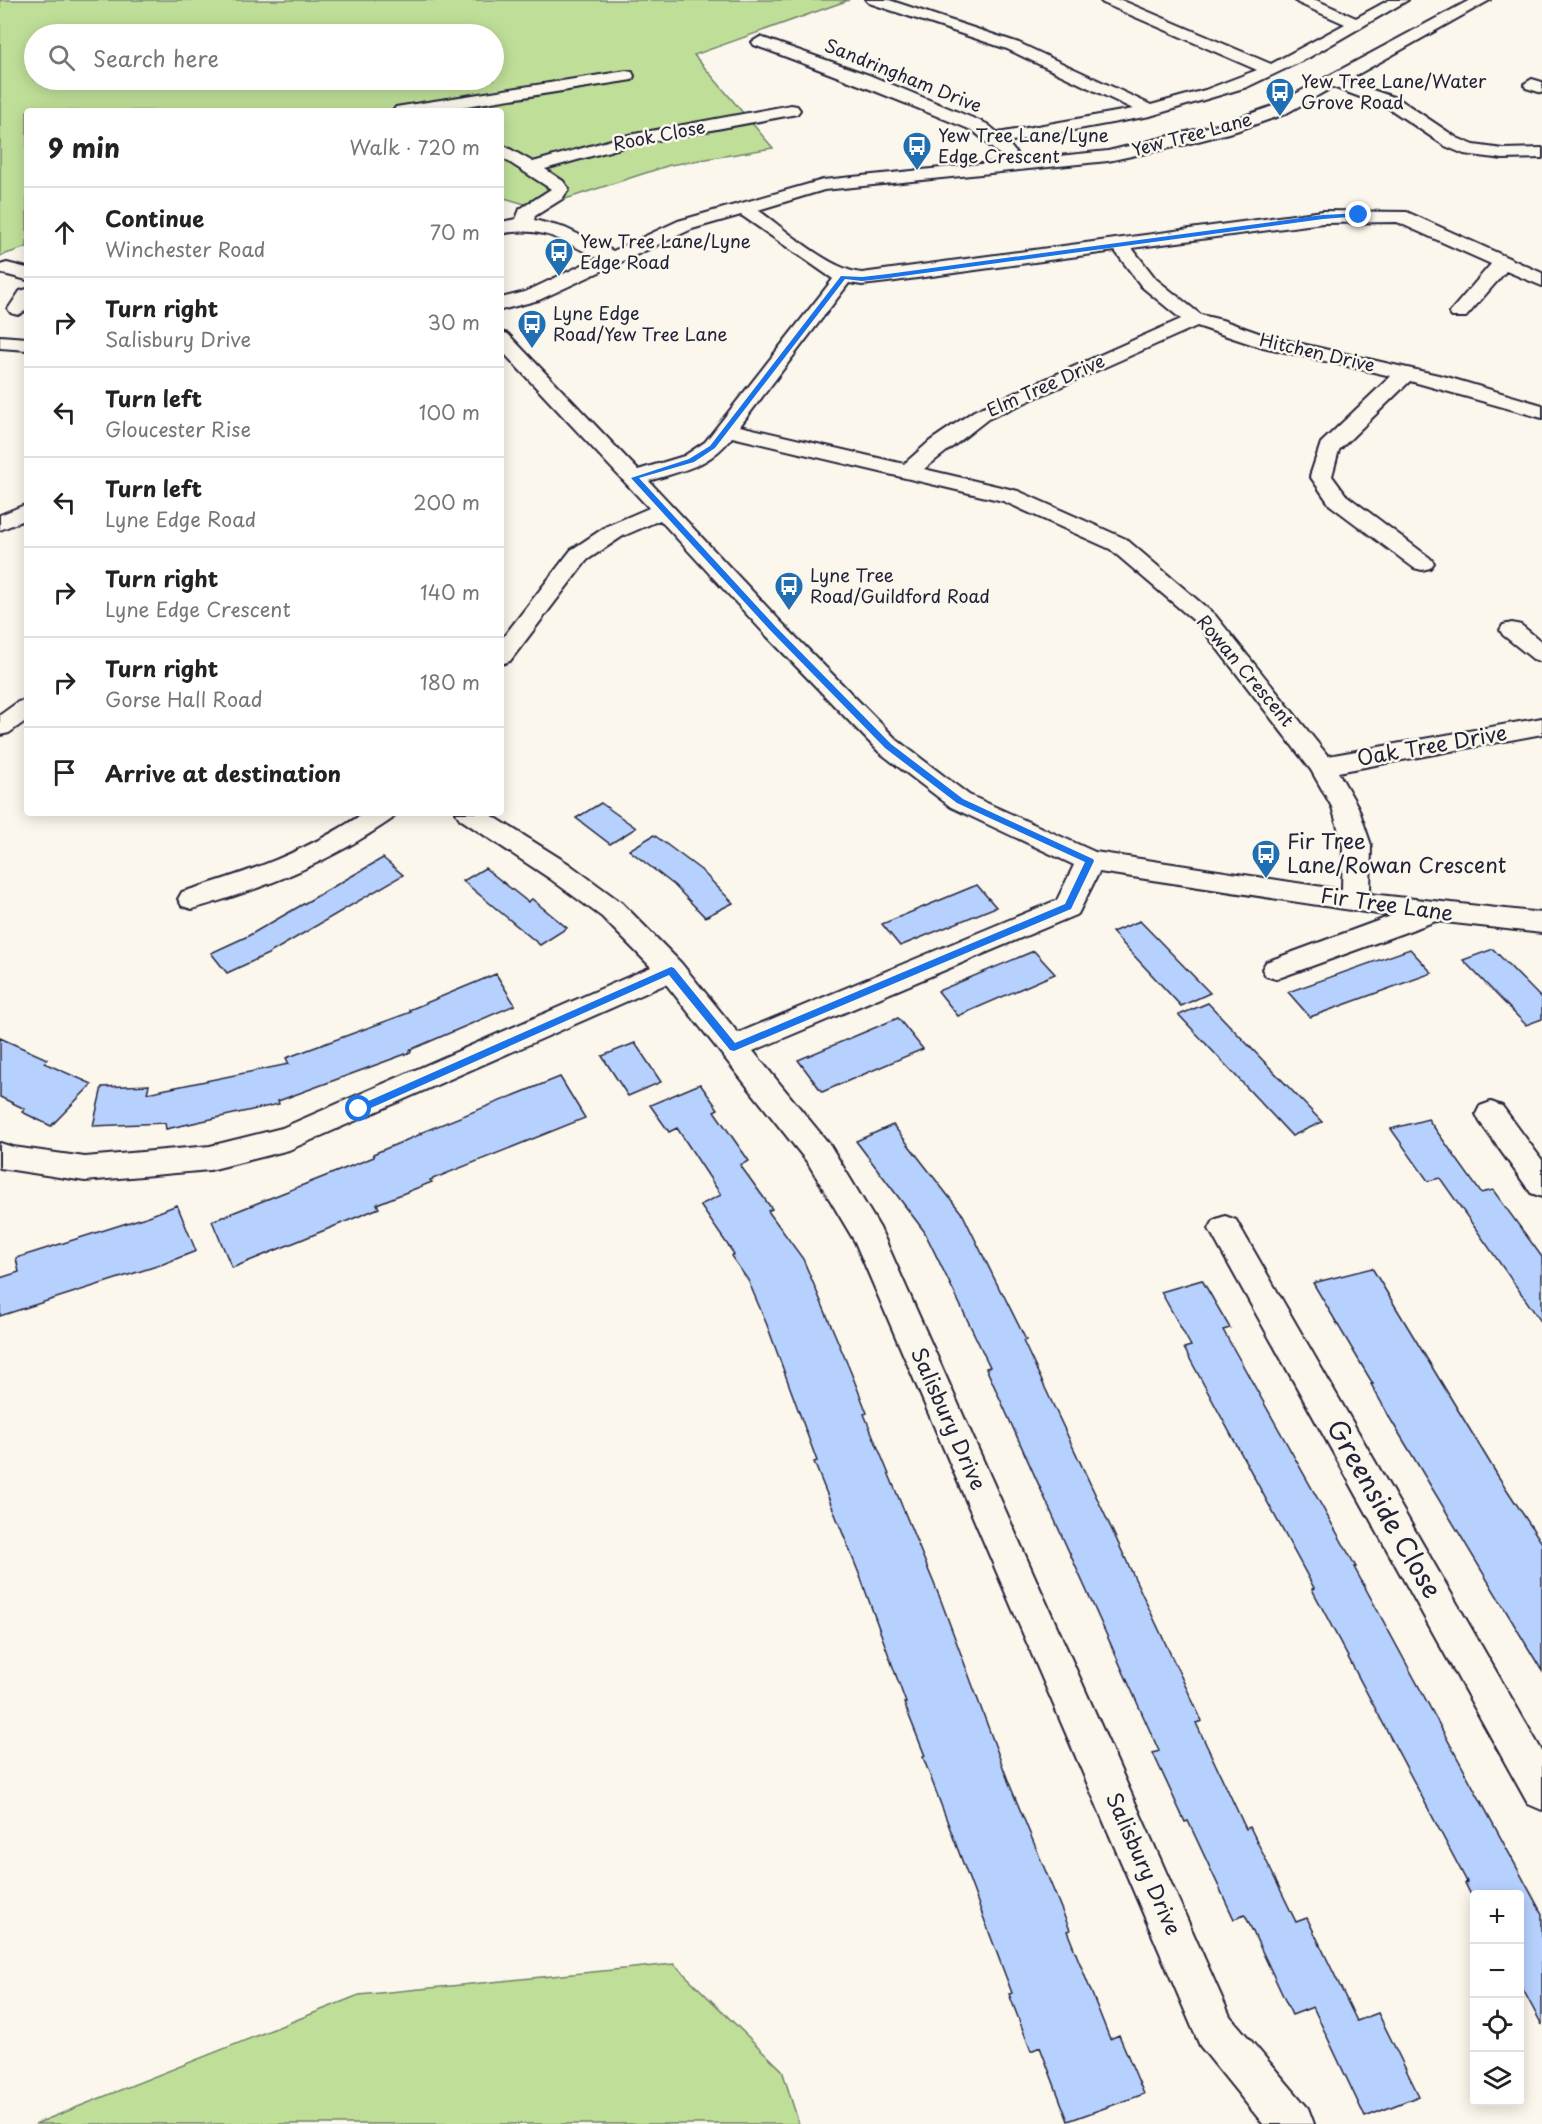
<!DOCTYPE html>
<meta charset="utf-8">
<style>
:root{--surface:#fff;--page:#f6f6f6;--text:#222;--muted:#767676;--line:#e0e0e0}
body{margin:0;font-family:"Playpen Sans",sans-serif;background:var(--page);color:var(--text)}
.controls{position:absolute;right:18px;bottom:18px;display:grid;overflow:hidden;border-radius:6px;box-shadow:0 3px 15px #0003}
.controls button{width:54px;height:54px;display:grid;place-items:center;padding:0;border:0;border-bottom:2px solid var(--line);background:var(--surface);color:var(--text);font:30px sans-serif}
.stop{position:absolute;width:18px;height:18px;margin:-14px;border:4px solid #1a73e8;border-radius:50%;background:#fff}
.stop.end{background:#1a73e8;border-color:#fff;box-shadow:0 2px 6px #0008}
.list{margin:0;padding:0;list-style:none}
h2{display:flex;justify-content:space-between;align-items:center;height:78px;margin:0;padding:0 24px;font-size:26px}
h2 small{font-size:20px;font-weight:400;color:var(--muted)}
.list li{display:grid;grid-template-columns:39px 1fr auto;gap:18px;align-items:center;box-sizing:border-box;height:90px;padding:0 24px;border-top:2px solid var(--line)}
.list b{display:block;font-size:22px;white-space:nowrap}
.list p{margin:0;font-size:20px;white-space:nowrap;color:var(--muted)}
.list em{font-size:20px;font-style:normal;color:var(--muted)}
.icon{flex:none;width:33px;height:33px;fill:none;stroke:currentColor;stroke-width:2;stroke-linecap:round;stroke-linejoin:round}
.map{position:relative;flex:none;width:1542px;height:2124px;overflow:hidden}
.search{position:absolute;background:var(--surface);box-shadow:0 3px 15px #0003;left:24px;top:24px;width:480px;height:66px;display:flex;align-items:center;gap:15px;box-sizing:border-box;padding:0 21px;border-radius:33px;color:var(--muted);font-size:22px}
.panel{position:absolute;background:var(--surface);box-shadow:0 3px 15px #0003;left:24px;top:108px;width:480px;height:708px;border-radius:6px}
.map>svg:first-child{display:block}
.green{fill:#bfdf98;stroke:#70806a;stroke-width:1.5;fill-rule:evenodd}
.building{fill:#b7d1ff;stroke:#22223b;stroke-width:1.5}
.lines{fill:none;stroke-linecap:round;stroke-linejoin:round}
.minor-casing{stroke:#22223b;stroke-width:4}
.minor{fill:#fbf7ec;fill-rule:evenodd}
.route{fill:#1a73e8}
.labels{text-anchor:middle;stroke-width:5;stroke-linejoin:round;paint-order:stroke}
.far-street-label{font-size:18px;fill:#22223b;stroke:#fbf7ec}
.far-poi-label{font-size:18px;fill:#22223b;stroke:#fbf7ec;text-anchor:start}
.street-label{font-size:21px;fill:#22223b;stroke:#fbf7ec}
.poi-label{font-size:21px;fill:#22223b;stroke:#fbf7ec;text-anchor:start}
.near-street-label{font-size:26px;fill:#22223b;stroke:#fbf7ec}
</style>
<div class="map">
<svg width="1542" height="2124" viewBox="0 0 1542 2124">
<rect width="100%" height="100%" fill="#fbf7ec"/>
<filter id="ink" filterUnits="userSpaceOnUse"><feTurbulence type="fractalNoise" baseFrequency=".0167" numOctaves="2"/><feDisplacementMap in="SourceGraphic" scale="12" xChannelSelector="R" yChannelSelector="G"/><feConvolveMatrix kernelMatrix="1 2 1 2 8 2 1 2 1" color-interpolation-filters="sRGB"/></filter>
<g filter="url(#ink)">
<!-- green -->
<path class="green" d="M0,0H849L694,55L773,148L670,165L538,208L501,197V111H27V247L0,256ZM34,34H494V80H34Z
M674,1964L782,2070L799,2124H35L359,1995Z"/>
<!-- building -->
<path class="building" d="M601,803L636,828L610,844L576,818Z
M654,835L701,870L733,903L705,917L674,885L629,850Z
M383,858L403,875L268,954L227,973L211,953L248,936Z
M485,868L528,902L532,899L567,928L540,945L463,881Z
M977,885L996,907L900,946L882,924Z
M1140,921L1210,993L1181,1006L1112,932Z
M1410,949L1432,973L1310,1017L1288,992Z
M1493,949L1542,999V1019L1526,1025L1463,960Z
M1034,951L1055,974L958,1016L938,991Z
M496,974L515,1005L410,1050L411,1052L278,1101L279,1104L166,1129L165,1123L93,1126L102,1087L149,1085L147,1093L289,1064L286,1058L411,1012L409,1010Z
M1208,1003L1322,1122L1292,1136L1179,1015Z
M898,1018L923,1049L822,1092L798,1060Z
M0,1038L47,1059L44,1063L92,1084L51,1126L22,1112L25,1109L0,1097Z
M635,1043L661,1082L628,1096L602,1056Z
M560,1077L585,1118L430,1180L432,1182L377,1204L379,1208L232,1268L212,1221L374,1157L373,1154L421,1134L420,1133Z
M700,1084L718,1109L714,1111L749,1161L740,1165L772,1209L768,1211L803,1259L850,1370L867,1413L864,1414L940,1598L1009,1783L1070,1930L1067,1931L1110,2039L1119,2035L1144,2094L1068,2121L1040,2047L1031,2051L1009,1994L1012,1993L923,1757L925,1756L904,1703H906L860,1576L814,1462L817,1461L767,1325L748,1280L731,1256L734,1254L700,1205L721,1195L677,1128L669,1132L650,1105Z
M1428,1119L1481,1193L1493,1190L1542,1257V1323L1440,1178L1428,1181L1391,1129Z
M893,1125L963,1215L1001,1292H1002L1026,1340L1023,1341L1202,1721L1196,1723L1246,1829L1250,1827L1296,1922L1307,1918L1357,2021L1378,2013L1419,2096L1365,2117L1313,2007L1292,2015L1245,1915L1234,1919L1188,1821L1185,1822L1153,1753L1159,1751L986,1368L990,1367L953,1290L924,1231L856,1141Z
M177,1205L196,1251L163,1264L0,1316V1278L19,1272L16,1258L149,1216Z
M1372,1268L1498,1476L1542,1543V1671L1391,1420L1371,1384H1373L1313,1283Z
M1202,1280L1230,1328L1223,1330L1356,1567H1354L1542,1914V2025L1520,1984V1894H1474V1901L1465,1883L1467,1882L1312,1589L1314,1588L1184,1348L1191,1346L1161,1292Z"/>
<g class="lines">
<!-- minor casing -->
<g class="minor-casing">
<path id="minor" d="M866,0H889L1019,43L1151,105L1205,90L1257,70L1103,3L1100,0H1121L1271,64L1345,24L1298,3L1295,0H1316L1356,18L1389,0H1408L1308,58L1247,87L1150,116L1007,142L1016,153L1013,157C997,161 985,136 969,129C898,100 827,72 754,45L752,42L760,37L766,39L869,75L987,124L998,133L1133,109L1007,49L869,3Z
M1470,0H1490L1346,81L1399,99L1457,138L1474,145L1503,149L1542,148V158L1503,159L1464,154L1445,146L1387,107L1333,87L1285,114L1236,131L1179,146L1108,161L824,190L758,210C785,229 830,270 862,273L1323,211L1407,212L1542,273V286L1506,271L1466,317H1452L1449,313L1491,264L1397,222L1323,223L1132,248L1156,279L1201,315L1222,320L1267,336L1447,377L1542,405V418L1410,381L1339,450L1332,476L1346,495L1430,558L1434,563L1430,568L1422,570L1414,568L1330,505L1310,476L1321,443L1391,376L1254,345L1197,326L988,419L924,469L1018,491L1126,539L1215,615L1328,756L1542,718V734L1338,772L1358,807L1371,845L1370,894L1542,913V933L1436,921L1276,979L1266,976L1262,969L1266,962L1391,916L1099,872L1078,914L753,1051L830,1145L880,1228L1230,2016L1308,2108L1314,2124H1263L1200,2046L855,1242L808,1163L666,984L289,1150L210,1170L85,1181L0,1168V1143L13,1147L85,1157L210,1146L282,1128L651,967L602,917L549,878L460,819L456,813H488L569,864L622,903L681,963L738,1033L1057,900L1074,865L951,807L879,752L764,633L660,520L623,536L587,560L510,661L501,664V640L571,550L607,526L649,508L501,350V332L508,334L638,470L684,456L705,442L833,279L741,215L692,229L539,300L501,310V298L525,292L597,258C564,241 541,225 501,234V222L516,219L520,209L551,189L501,157V144L533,162L629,135L791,105L797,106L800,110L797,114L631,145L545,169L563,181L569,189L562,199L535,216L534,220L565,228L613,251L678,221L823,180L1108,151L1224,123L1273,106ZM1115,251L1142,287L1181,319L974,411L930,441L904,464L740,426L849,283L862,285L888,282ZM732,437L1003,501L1110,549L1199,625L1311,770L1332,807L1343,845L1342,890L1095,852L969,795L897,740L782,623L649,481C683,470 709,467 732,437Z
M626,71L632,72L634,76L632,80L435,111H393L396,107L402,106Z
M1532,79L1542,82V93L1526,88L1524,84Z
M7,263L27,268V280L0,273V265Z
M27,289V310L18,315L11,313L8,309L20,291Z
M0,336L27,338V350L0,348Z
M27,504V519L0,530V515Z
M1512,623L1521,625L1542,642V662L1533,659L1503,635L1500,630L1503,625Z
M27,700V720L9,733L0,735V715L18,702Z
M364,813H396L392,819C328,863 266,888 192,909L182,906L178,899L182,892C247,873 308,851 364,813Z
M1491,1102L1502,1106L1542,1160V1197L1531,1193L1480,1122L1476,1114L1480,1106Z
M1225,1216L1236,1220L1542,1751V1810L1528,1804L1214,1238L1209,1229L1214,1220Z"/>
</g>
<!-- minor -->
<use href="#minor" class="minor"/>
</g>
</g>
<!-- route -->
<path class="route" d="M1359,213L1361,216L1323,219L888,278L862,281L845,279L715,448L694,462L639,478L775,626L891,744L963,799L1093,859L1094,861L1071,909L734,1051L730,1050L669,975L362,1112H355V1107L671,967L674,968L735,1043L1065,904L1085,862L957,803L885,748L770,630L631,478L689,459L710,446L841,276L862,277L888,274L1323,215Z"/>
<!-- icons -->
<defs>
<g id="bus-pin" transform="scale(1.5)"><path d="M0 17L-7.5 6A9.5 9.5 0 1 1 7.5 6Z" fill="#1f6fb2" stroke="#fbf7ec"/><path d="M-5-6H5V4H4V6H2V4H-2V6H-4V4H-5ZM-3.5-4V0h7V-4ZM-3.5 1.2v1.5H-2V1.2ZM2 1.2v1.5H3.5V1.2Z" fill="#fff"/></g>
</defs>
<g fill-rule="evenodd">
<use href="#bus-pin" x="1280" y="92"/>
<use href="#bus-pin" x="917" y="146"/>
<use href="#bus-pin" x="559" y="252"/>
<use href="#bus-pin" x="532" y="324"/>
<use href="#bus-pin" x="789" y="586"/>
<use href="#bus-pin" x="1266" y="854"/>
</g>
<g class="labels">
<!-- far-street labels -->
<g class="far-street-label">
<text transform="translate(903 76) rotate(22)" y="6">Sandringham Drive</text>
<text transform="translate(1192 135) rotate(-15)" y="6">Yew Tree Lane</text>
<text transform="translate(659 136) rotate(-11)" y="6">Rook Close</text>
<text transform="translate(1317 353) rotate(13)" y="6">Hitchen Drive</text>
<text transform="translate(1046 386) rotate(-24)" y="6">Elm Tree Drive</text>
<text transform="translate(1245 671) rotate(50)" y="6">Rowan Crescent</text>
</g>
<!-- far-poi labels -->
<g class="far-poi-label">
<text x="1301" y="88">Yew Tree Lane/Water<tspan x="1301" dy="21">Grove Road</tspan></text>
<text x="938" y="142">Yew Tree Lane/Lyne<tspan x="938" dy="21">Edge Crescent</tspan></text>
<text x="580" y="248">Yew Tree Lane/Lyne<tspan x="580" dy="21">Edge Road</tspan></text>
<text x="553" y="320">Lyne Edge<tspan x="553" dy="21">Road/Yew Tree Lane</tspan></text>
<text x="810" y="582">Lyne Tree<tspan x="810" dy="21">Road/Guildford Road</tspan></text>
</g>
<!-- street labels -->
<g class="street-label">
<text transform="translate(1432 746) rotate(-10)" y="7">Oak Tree Drive</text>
<text transform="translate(1387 905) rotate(8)" y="7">Fir Tree Lane</text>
<text transform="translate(948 1419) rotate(66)" y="7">Salisbury Drive</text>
<text transform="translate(1143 1864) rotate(66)" y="7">Salisbury Drive</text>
</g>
<!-- poi labels -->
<g class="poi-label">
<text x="1287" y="849">Fir Tree<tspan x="1287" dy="24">Lane/Rowan Crescent</tspan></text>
</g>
<!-- near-street labels -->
<g class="near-street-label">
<text transform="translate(1384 1509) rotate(60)" y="9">Greenside Close</text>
</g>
</g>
</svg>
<div class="controls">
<button>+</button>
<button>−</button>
<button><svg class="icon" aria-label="locate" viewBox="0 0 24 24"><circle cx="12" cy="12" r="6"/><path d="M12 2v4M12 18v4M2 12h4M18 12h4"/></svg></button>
<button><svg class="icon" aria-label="layers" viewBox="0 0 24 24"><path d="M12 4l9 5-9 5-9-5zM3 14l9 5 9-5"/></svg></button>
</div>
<div class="stop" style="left:359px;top:1109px"></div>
<div class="stop end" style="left:1359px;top:215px"></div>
<div class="search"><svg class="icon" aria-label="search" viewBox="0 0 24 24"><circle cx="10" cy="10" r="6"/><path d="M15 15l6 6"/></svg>Search here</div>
<section class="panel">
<h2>9 min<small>Walk · 720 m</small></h2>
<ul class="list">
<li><svg class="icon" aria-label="ahead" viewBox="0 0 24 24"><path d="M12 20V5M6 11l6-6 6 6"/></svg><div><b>Continue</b><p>Winchester Road</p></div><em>70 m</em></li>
<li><svg class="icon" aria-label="right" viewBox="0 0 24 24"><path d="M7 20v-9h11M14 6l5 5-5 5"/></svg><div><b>Turn right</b><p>Salisbury Drive</p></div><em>30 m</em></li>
<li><svg class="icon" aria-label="left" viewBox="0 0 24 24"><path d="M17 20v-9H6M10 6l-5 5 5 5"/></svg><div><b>Turn left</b><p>Gloucester Rise</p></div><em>100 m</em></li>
<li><svg class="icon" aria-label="left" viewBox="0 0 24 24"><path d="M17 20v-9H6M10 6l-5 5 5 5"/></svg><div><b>Turn left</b><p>Lyne Edge Road</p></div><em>200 m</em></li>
<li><svg class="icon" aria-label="right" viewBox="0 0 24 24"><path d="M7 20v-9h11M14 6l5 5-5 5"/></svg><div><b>Turn right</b><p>Lyne Edge Crescent</p></div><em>140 m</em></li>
<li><svg class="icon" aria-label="right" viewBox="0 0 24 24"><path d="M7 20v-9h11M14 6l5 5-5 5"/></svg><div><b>Turn right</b><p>Gorse Hall Road</p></div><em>180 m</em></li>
<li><svg class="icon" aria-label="arrive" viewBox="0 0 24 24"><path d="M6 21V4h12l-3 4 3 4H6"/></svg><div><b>Arrive at destination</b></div></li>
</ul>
</section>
</div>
